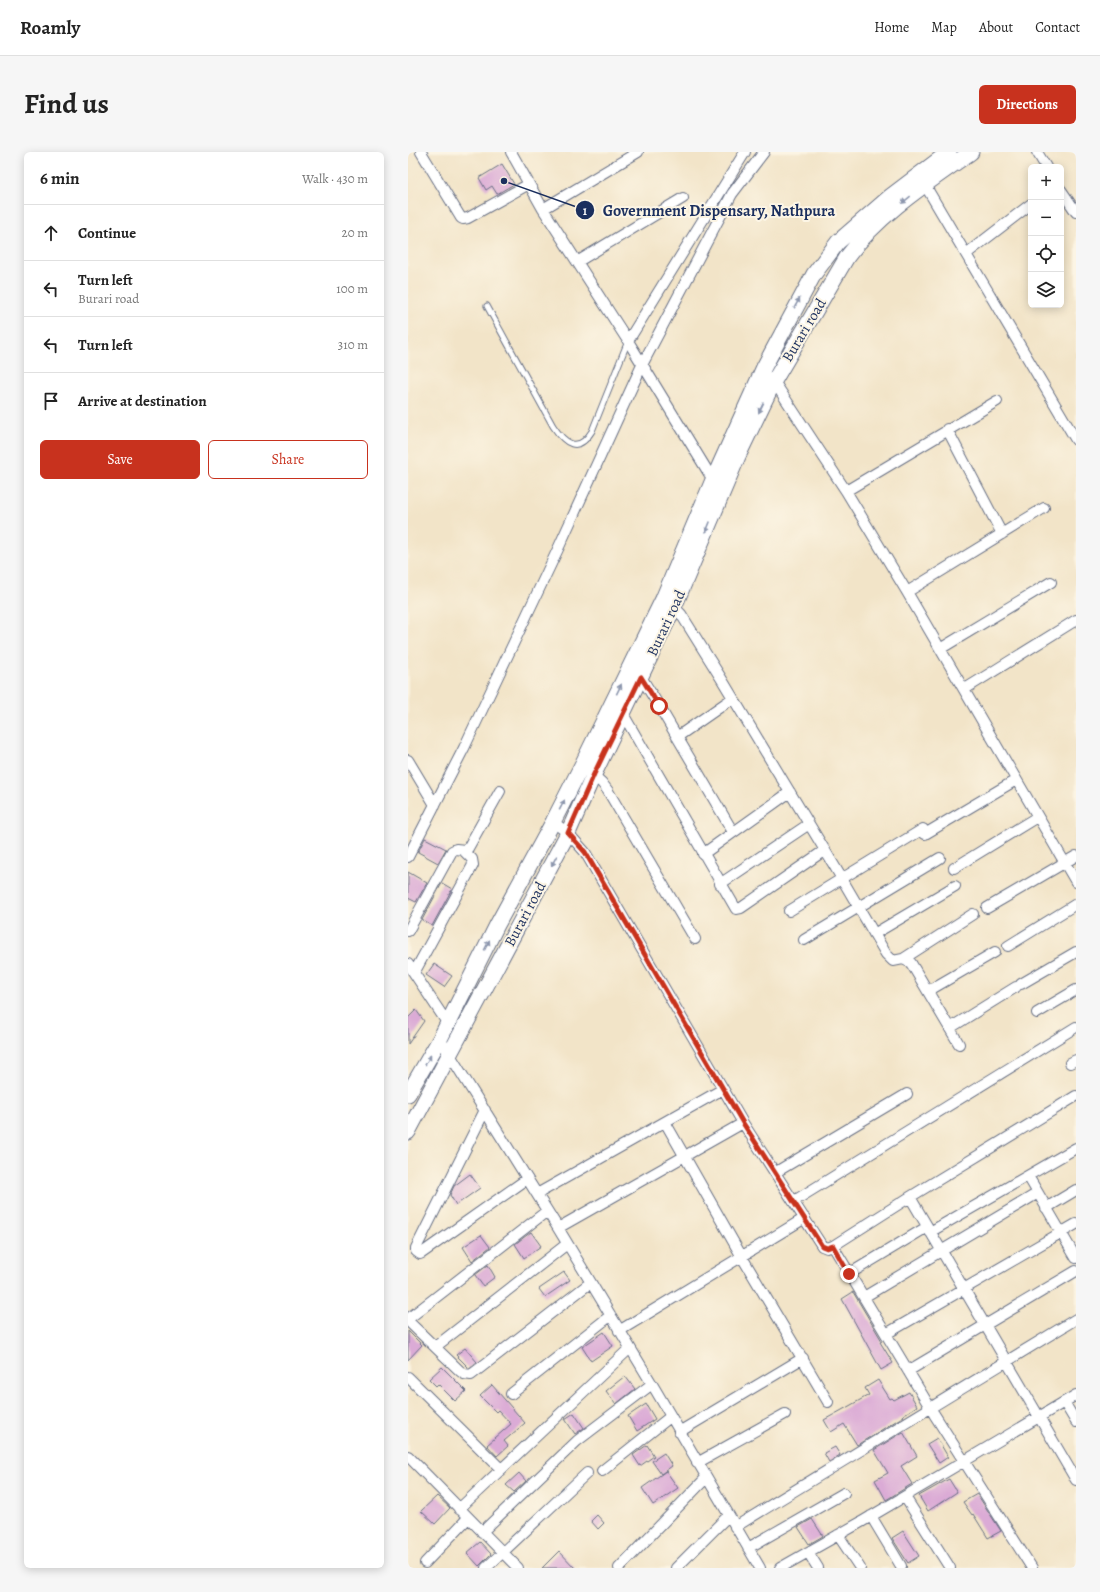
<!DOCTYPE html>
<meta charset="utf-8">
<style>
:root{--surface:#fff;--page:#f6f6f6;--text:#222;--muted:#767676;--line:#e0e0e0;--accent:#c8321e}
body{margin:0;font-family:Alegreya,serif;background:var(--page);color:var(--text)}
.controls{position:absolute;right:12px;top:12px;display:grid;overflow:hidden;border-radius:6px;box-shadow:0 2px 10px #0003}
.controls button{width:36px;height:36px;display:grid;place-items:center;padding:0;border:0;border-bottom:1px solid var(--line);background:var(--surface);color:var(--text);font:20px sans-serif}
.stop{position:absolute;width:12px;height:12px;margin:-9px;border:3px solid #c8321e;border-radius:50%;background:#fff}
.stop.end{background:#c8321e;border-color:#fff;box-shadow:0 1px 4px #0008}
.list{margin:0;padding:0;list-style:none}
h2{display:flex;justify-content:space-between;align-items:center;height:52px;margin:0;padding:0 16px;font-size:17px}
h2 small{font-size:13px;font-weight:400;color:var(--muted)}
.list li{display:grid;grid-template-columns:26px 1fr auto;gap:12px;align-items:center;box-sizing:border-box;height:56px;padding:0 16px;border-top:1px solid var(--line)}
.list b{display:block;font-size:15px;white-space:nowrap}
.list p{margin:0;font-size:13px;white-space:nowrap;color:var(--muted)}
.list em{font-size:13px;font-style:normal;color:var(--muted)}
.actions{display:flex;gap:8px;padding:12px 16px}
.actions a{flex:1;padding:9px 0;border:1px solid var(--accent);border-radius:6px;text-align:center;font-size:14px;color:var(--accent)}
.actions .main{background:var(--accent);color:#fff}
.icon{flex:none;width:22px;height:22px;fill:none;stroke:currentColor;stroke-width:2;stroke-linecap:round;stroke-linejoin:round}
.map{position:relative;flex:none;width:668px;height:1416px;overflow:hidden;border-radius:6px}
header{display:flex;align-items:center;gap:24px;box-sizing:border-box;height:56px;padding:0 20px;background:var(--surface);border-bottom:1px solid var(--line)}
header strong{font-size:19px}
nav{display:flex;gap:22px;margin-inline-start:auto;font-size:14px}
.intro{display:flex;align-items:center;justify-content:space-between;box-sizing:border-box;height:96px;padding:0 24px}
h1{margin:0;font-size:28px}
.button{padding:10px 18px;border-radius:6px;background:var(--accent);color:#fff;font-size:14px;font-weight:700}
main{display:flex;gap:24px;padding:0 24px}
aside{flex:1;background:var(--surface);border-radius:6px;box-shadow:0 2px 10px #0003}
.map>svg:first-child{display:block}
.building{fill:#dbabd6}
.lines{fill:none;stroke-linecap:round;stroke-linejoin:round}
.lane-casing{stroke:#666e83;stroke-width:7}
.street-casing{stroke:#666e83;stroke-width:12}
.secondary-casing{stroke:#666e83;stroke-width:17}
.lane{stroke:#fff;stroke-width:5}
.street{stroke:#fff;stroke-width:10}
.secondary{stroke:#fff;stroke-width:15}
.oneway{fill:#8d97ae}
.route{stroke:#c8321e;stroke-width:5}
.labels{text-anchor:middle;stroke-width:4;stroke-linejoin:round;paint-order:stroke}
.street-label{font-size:15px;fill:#1b2f5e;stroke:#fcf5e5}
.leader{fill:none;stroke:#1b2f5e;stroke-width:1.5}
.callout-dot{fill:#1b2f5e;stroke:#fcf5e5;stroke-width:1.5}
.mark-label{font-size:12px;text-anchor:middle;font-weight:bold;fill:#fff}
.callout-label{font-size:16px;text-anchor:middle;font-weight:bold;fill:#1b2f5e;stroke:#fcf5e5;stroke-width:4;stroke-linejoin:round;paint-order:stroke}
</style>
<header>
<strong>Roamly</strong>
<nav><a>Home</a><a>Map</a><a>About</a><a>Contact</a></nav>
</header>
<div class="intro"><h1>Find us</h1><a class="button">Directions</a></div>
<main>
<aside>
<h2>6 min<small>Walk · 430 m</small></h2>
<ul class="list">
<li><svg class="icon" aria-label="ahead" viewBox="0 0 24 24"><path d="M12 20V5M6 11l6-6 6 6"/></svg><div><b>Continue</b></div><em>20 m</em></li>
<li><svg class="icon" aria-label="left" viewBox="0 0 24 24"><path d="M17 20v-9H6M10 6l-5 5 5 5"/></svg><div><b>Turn left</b><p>Burari road</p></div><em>100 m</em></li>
<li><svg class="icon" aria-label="left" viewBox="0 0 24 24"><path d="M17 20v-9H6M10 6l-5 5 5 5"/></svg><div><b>Turn left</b></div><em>310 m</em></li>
<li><svg class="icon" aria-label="arrive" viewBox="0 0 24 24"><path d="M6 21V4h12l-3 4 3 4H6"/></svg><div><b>Arrive at destination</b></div></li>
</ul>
<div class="actions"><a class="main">Save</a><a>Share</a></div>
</aside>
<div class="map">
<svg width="668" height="1416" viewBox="0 0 668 1416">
<rect width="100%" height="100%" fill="#fcf5e5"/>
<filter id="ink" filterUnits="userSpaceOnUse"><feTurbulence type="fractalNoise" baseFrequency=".025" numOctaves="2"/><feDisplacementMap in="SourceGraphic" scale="8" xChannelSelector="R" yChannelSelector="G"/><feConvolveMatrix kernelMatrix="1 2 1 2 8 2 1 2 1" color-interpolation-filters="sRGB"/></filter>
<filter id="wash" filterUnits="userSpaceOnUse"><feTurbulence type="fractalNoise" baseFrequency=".012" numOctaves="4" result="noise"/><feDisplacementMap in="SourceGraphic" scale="16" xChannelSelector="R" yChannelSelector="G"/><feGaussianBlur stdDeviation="0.9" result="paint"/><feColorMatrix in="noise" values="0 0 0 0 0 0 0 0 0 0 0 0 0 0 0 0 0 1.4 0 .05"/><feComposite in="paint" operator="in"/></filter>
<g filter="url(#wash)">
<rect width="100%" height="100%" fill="#f2e4c8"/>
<g id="blocks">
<!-- building -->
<path class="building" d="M94,12L106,32L89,42L84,34L78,38L71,26Z
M17,686L38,697L30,711L10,700Z
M0,720L19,731L8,750L0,746Z
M34,731L44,737L24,774L14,768Z
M26,812L44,824L36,835L18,823Z
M8,858L16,869L0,892V866Z
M62,1022L72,1036L48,1053L42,1043L46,1034Z
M123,1080L133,1094L116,1106L107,1092Z
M73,1083L82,1095L64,1109L55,1095Z
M80,1113L87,1125L75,1134L67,1123Z
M156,1120L162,1128L137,1145L131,1137Z
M445,1140L474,1189L472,1190L485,1211L473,1218L434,1147Z
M0,1179L14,1193L0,1208Z
M196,1180L205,1194L183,1209L174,1195Z
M57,1196L69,1210L61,1216L48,1203Z
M34,1215L58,1239L47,1249L30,1232L28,1234L21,1227Z
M217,1224L227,1237L208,1252L198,1239Z
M470,1228L482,1247L484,1246L486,1248L501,1240L509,1254L495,1263L496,1264L449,1293L436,1272L423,1280L416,1268L461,1243L457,1236Z
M84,1233L117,1271L96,1289L100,1294L89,1304L79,1293L103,1272L90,1258L88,1260L72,1244Z
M238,1252L247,1267L229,1279L220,1264Z
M166,1261L176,1276L167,1282L157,1267Z
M495,1280L509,1304L493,1314L504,1332L478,1348L467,1328L480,1321L466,1298Z
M529,1286L540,1305L531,1311L519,1292Z
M239,1293L246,1304L232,1314L225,1303Z
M427,1295L432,1303L421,1310L416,1301Z
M256,1301L264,1314L253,1322L244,1309Z
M258,1319L270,1336L245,1353L234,1336Z
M111,1321L118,1329L106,1340L98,1333Z
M541,1327L549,1340L520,1359L511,1344Z
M569,1342L593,1379L580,1386L565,1362L564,1363L555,1350Z
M29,1344L42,1356L27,1372L13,1359Z
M189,1363L196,1371L190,1377L183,1369Z
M404,1367L415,1384L401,1392L390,1375Z
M495,1379L511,1404L500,1411L484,1386Z
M72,1390L83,1402L71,1414L59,1401Z
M151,1399L167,1416H134Z"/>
</g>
</g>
<g filter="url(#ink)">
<use href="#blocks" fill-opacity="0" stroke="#666e83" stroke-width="1"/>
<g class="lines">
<!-- lane casing -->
<g class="lane-casing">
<path id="lane" d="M79,154L145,274C157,292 170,302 184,279L220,189"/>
</g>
<!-- street casing -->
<g class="street-casing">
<path id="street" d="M13,0L53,66L55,67L60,66L121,32
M103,0L135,57L220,189L305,328L309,330
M629,0L638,15
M514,28L668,288
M653,38L668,60
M135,57L230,0
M558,102L623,52
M169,110L275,46
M220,189L337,0
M363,225L438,339L499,440L668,730
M539,277L594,382
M438,339L589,249
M499,440L636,356
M262,451L273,462L313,526L427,715L478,802L485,809L495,807L503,811L551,892
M532,497L643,430
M233,525L251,554L325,680
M557,537L668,468
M215,562L328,757L333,756L417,698
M269,585L325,546
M0,608L27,653
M182,620L194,631L200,639L287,787
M145,670L160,681L177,700L335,971L414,1094L419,1096L425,1094L502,1045L668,944
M295,702L382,640
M0,705L56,596L150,397L234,213L324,42L356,0
M546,716L629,665
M312,732L401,672
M579,756L668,704
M381,759L515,677L517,682L608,628
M0,779L44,699L48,697L57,698L60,696L92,639
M466,782L547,734
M396,788L532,706
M600,794L668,752
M495,807L565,762
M0,812L40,872
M6,821L65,713L64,707L55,698
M613,832L668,800
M520,839L587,800
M629,861L668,838
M542,876L608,835
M32,887L150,1076L244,1232L352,1416
M662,911L668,908
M77,958L8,1096V1099L12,1102L14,1101L119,1027
M257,970L334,1105L420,1250
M368,1020L499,942
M620,1024L668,1106
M129,1042L315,937
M502,1045L668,1328
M386,1049L668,875
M638,1056L668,1038
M150,1076L335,971
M522,1080L668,996
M425,1094L526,1262L624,1416
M441,1122L519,1075
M456,1145L630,1041
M0,1167L139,1059
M0,1169L52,1219L56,1222L63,1223L182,1131
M211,1179L397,1066
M478,1182L668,1072
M27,1195L159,1092
M500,1219L668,1119
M0,1225L93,1317
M103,1242L202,1164
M656,1250L668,1270
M271,1280L395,1206
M0,1304L110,1416
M289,1311L377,1262
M194,1319L262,1265
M497,1345L542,1416
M51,1357L221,1197
M463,1364L493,1414
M327,1375L668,1167
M74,1380L169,1289L244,1232
M430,1383L452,1416
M340,1396L436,1341
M400,1400L410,1416
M17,1411L60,1366
M78,1416L179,1321
M211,1416L298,1326
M268,1416L320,1364
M372,1416L455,1369L668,1243"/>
</g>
<!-- secondary casing -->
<g class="secondary-casing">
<path id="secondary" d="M0,942L32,887L89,773L145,670L174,613L255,447L305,328L356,215L406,122L430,90L483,44L541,0
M0,980L160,681L186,622L266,455L330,304L366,229L439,105C471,62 519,31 563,0"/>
</g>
<!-- lane -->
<use href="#lane" class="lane"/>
<!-- street -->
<use href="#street" class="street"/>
<!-- secondary -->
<use href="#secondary" class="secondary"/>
</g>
<!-- one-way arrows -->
<defs><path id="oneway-solid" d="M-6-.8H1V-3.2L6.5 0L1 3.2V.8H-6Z"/></defs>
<g class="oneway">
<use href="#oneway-solid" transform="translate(498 48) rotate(141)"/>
<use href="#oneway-solid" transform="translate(389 151) rotate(-61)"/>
<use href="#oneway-solid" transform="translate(353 256) rotate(116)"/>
<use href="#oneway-solid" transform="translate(300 375) rotate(112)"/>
<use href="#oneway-solid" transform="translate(211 537) rotate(-64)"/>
<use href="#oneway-solid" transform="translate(154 653) rotate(-63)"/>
<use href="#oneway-solid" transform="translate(146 709) rotate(118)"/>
<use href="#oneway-solid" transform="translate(79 793) rotate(-63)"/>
<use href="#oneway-solid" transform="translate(20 908) rotate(-60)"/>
</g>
</g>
<g class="lines" filter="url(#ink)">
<!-- route -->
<path class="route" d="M251,554L233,525L186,622L160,681L177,700L335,971L414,1094L419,1096L425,1094L441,1122"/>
</g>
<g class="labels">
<!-- street labels -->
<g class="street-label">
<text transform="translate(396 178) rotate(-59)" y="5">Burari road</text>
<text transform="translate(258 471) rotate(-65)" y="5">Burari road</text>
<text transform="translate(117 762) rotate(-62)" y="5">Burari road</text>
</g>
</g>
<!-- callouts -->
<path class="leader" d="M96 29L177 58"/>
<g class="callout-dot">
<circle cx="96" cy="29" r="4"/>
<circle cx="177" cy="58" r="10"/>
</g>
<g class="mark-label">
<text x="177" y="63">1</text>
</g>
<g class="callout-label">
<text x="311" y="64">Government Dispensary, Nathpura</text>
</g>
</svg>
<div class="controls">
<button>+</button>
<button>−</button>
<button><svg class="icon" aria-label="locate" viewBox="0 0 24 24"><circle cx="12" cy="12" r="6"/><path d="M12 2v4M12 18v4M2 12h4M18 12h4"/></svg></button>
<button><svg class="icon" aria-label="layers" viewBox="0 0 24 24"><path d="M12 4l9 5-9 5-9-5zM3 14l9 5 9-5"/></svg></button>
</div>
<div class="stop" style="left:251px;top:554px"></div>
<div class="stop end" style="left:441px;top:1122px"></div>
</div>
</main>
